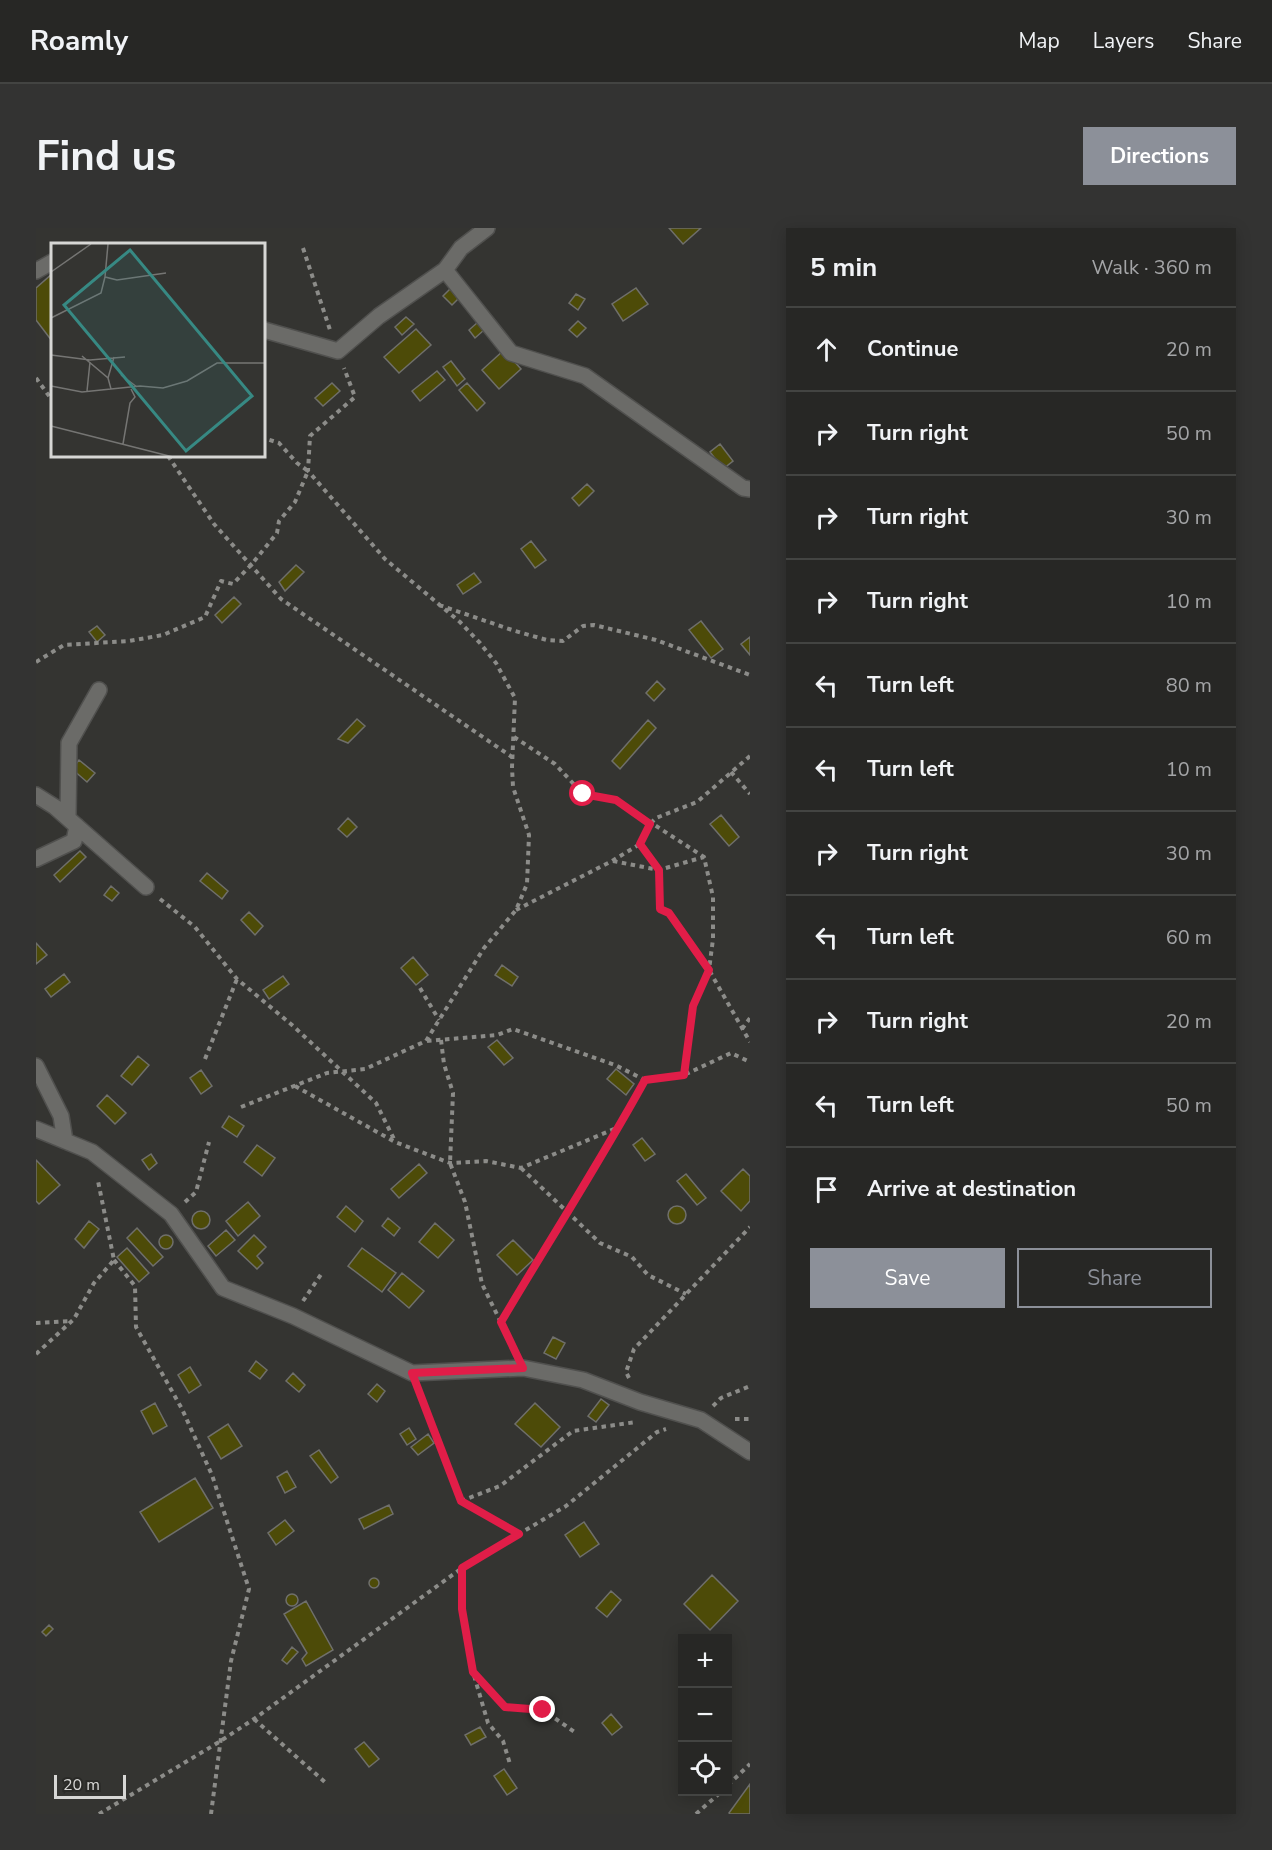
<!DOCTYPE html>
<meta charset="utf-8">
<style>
:root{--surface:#272725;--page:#333332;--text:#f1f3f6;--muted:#a4a5a7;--line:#434442;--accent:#8c9099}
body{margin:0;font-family:"Nunito Sans",sans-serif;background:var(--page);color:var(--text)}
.controls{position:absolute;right:18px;bottom:18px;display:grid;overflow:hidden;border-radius:0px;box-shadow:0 3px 15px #0003}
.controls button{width:54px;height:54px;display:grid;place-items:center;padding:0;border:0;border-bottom:2px solid var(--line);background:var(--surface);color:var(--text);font:30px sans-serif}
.scale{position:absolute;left:18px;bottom:15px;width:72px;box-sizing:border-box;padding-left:6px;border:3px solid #d7d7d5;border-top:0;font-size:16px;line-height:21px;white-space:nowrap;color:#d7d7d5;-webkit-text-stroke:4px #2a2a27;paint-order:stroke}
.stop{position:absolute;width:18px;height:18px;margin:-14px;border:4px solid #e11d48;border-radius:50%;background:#fff}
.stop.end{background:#e11d48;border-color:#fff;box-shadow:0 2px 6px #0008}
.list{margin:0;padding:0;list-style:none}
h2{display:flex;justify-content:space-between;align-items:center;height:78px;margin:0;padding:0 24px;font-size:26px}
h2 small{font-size:20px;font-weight:400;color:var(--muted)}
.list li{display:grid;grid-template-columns:39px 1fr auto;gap:18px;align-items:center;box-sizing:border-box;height:84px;padding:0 24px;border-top:2px solid var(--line)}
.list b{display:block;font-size:22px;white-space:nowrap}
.list em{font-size:20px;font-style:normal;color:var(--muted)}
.actions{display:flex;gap:12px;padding:18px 24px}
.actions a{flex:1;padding:14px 0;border:2px solid var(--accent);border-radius:0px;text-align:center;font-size:21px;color:var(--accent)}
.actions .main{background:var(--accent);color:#fff}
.icon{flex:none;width:33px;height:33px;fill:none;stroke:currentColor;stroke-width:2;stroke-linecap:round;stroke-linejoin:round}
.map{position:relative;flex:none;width:714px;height:1586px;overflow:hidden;border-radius:0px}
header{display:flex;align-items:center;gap:36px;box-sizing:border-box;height:84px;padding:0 30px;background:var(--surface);border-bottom:2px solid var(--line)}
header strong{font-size:28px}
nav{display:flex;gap:33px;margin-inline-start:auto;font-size:21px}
.intro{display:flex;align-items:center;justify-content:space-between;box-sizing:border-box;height:144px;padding:0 36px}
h1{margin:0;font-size:42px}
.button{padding:15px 27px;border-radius:0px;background:var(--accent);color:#fff;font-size:21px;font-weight:700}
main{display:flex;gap:36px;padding:0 36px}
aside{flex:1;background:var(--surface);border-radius:0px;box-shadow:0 3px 15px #0003}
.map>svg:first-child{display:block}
.building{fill:#4d4b08;stroke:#6f6f6b;stroke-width:1.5}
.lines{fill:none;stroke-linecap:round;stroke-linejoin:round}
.street-casing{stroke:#50504e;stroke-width:18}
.path{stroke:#8c8c89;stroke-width:4;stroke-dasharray:4.5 4.5;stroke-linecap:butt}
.street{stroke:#6b6b68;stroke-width:15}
.route{stroke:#e11d48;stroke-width:8}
.inset-road{fill:none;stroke:#757573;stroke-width:1.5}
.view{fill:#378983;fill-opacity:0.15;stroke:#378983;stroke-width:3}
.inset-edge{fill:none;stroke:#d7d7d5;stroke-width:3}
</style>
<header>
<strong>Roamly</strong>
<nav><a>Map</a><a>Layers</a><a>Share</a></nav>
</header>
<div class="intro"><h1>Find us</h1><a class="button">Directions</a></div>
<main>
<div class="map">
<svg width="714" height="1586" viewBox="0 0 714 1586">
<rect width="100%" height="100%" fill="#343431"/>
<!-- building -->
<path class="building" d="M633,0H665L647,16Z
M16,46V113L0,92V60Z
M415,60L424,69L416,77L407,68Z
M600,60L612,76L587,93L576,76Z
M540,66L549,71L542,82L533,75Z
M370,89L378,96L366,107L359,99Z
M542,93L550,100L541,109L533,102Z
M442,94L448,102L439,110L433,102Z
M380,101L395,117L363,145L348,129Z
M468,122L485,141L463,161L446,142Z
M415,133L429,151L421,158L407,139Z
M401,143L409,152L384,173L376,163Z
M296,155L304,163L287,178L279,170Z
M431,155L449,175L441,183L423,162Z
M684,216L697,233L687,241L674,224Z
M551,256L558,263L543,278L536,270Z
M495,313L510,332L499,340L485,321Z
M260,337L268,344L249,363L243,354Z
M438,345L445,354L427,366L421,357Z
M198,369L205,376L186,395L179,387Z
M665,393L687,421L675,430L653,402Z
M61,398L69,407L61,414L53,404Z
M714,409V427L705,416Z
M621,453L629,461L618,473L610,465Z
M321,491L329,498L312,515L302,511Z
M612,492L620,500L584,541L576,533Z
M43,532L59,545L51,554L36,541Z
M685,587L703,609L693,618L674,596Z
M312,590L321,599L311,609L302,601Z
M44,623L50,629L24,654L18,647Z
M171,645L192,663L186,671L164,653Z
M75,658L83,665L76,673L68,667Z
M213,684L227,698L219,707L205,692Z
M0,715L11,727L0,736Z
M377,729L392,747L380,757L365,740Z
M466,737L482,749L476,758L459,747Z
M28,746L34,754L15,769L9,761Z
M247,748L253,756L233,771L227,762Z
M461,812L477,830L468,837L452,819Z
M102,828L113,837L96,857L85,848Z
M580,841L598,856L590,867L571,851Z
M165,842L176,858L165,866L154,850Z
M71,867L90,885L79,896L61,878Z
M193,888L208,898L201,909L186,899Z
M606,910L619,926L609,933L597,917Z
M221,917L239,930L226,948L208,934Z
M115,926L121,935L113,942L106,932Z
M0,932L24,957L3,976L0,973Z
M383,936L391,945L363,970L355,961Z
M707,941L714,948V973L705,983L685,963Z
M650,946L670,970L661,977L641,953Z
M212,974L224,988L202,1008L190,993Z
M310,978L327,993L319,1004L301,989Z
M632 987a9 9 0 1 1 18 0a9 9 0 1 1-18 0Z
M156 992a9 9 0 1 1 18 0a9 9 0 1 1-18 0Z
M352,990L364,1000L358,1008L346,998Z
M53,993L63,1001L48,1020L39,1011Z
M399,995L418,1012L402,1030L383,1014Z
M101,1000L127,1029L117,1038L91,1010Z
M190,1002L199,1012L180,1028L172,1018Z
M123 1014a7 7 0 1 1 14 0a7 7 0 1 1-14 0Z
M218,1007L230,1019L221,1028L227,1035L221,1041L202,1023Z
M477,1012L497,1032L481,1047L461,1027Z
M91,1020L113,1045L103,1054L81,1029Z
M326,1020L360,1045L346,1064L312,1038Z
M366,1045L388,1063L373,1080L352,1062Z
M517,1109L529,1115L520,1131L508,1125Z
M220,1133L231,1142L224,1151L213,1143Z
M154,1139L165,1157L153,1165L142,1147Z
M257,1145L269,1157L263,1164L250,1153Z
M341,1156L349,1163L341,1174L332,1166Z
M565,1171L573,1177L560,1194L552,1188Z
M119,1175L131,1198L117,1206L105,1183Z
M499,1175L524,1199L505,1219L479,1196Z
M192,1196L206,1218L185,1231L172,1209Z
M373,1200L380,1211L371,1217L364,1206Z
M392,1206L398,1215L382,1227L375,1219Z
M283,1222L302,1249L295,1255L274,1228Z
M251,1243L260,1259L249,1265L241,1249Z
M159,1250L177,1280L123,1314L104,1284Z
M353,1277L357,1286L328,1301L323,1291Z
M249,1292L258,1303L240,1317L232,1305Z
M548,1294L563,1316L544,1329L529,1307Z
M676,1347L702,1373L674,1402L648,1376Z
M333 1355a5 5 0 1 1 10 0a5 5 0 1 1-10 0Z
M575,1363L585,1372L571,1389L560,1380Z
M250 1372a6 6 0 1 1 12 0a6 6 0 1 1-12 0Z
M270,1373L297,1422L270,1438L266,1431L271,1425L248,1386Z
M13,1397L17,1401L10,1408L6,1404Z
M256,1419L262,1424L251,1436L246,1432Z
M575,1486L586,1499L576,1507L566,1495Z
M444,1499L450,1509L435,1517L429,1507Z
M328,1514L343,1531L333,1539L319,1521Z
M468,1541L481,1560L471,1567L458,1548Z
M714,1556V1586H694L693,1585Z"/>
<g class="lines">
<!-- street casing -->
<g class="street-casing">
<path id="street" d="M409,42L425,20L451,0
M0,43L16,34
M228,102L302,123L343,88L409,42L475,125L549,148L707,260L714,261
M0,567L19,579L110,659
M32,590L33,515L63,462
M0,631L38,613L41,598
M0,838L25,888L29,913
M0,901L56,924L135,986L187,1060L257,1088L376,1145L487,1140L547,1152L604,1174L665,1192L714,1224"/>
</g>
<!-- path -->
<path class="path" d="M267,20L294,102
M0,150L16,172
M132,228L178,296L245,371L476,529
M403,377L479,403L511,412L527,413L547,398L558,397L620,412L714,447
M0,434L28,417L93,413L127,407L169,389L185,353L197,356L215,337L241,305L243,293L259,274L272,243L261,235L243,215L228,210
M478,509L519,536L547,566L580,572L668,629L677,669V711L673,742L657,778L648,847
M714,528L661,574L620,590L614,596L604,616L623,642L624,681L633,685L673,742L714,814
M695,544L714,566
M577,633L623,642L668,629
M124,671L159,699L201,751L256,797L340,875L359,913
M480,682L576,633L604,616
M384,760L403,792
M706,801L714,790
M405,812L408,836L417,865L414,935L429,974L446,1056L478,1121
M391,813L461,807L477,801L579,837L609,852L648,847L695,825L714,834
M169,831L201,751
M259,858L359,914L414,935L450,933L485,940L583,899L609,852
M205,879L291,845L329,841L390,813L448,720L480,682L491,656L493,607L477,559L476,539L479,470L460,435L444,415L424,394L349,331L272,243L274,208L319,169L308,140
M485,940L564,1015L596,1029L612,1047L650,1066
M149,974L160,964L173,914
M78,1032L99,1058L100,1099L146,1181L176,1247L213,1361L195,1433L175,1586
M267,1073L286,1045
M466,1093L583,900
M0,1095L34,1093
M0,1126L38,1091L58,1055L78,1032L62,953
M593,1150L590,1144L598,1121L714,999
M383,1162L425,1273L483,1305
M677,1178L685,1170L714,1158
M699,1191H714
M425,1273L464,1258L537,1203L600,1194
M426,1341V1381L437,1444L452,1495L467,1513L474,1536
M438,1445L469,1479L507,1482L540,1505
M218,1491L291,1556
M692,1557L714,1536
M63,1586L183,1514L218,1491L426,1340L530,1278L621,1204L630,1201
M660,1586L685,1564"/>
<!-- street -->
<use href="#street" class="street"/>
</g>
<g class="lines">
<!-- route -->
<path class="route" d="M507,1482L469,1479L437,1444L426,1381V1340L483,1306L425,1273L376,1145L487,1140L465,1094C513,1013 564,934 609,852L648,847L657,778L673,742L633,685L624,681L623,642L604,616L614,596L580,572L547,566"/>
</g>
<!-- overview -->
<g transform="translate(15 15)">
<rect width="214" height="214" fill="#343431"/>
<path class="inset-road" d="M0,29L40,1M54,34L57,1M0,75L50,50L54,34L66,37L115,30M0,112L39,117L74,114M31,113L57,135L60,146M70,132L86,144M57,135L63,114M0,143L31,149L89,143L112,145L136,138L166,120H215M36,148L39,119M0,183L122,214M72,201L79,160L84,154L80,146"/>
<path class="view" d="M79,7L201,153L135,208L13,62Z"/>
<rect width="214" height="214" class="inset-edge"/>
</g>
</svg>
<div class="controls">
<button>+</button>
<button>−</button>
<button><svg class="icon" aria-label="locate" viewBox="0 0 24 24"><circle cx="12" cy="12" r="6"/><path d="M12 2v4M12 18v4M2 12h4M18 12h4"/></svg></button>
</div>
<div class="scale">20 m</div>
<div class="stop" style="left:547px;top:566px"></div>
<div class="stop end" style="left:507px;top:1482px"></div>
</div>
<aside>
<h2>5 min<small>Walk · 360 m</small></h2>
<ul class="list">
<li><svg class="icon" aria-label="ahead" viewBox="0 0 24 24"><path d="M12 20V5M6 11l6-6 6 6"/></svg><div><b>Continue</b></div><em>20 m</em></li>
<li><svg class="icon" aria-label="right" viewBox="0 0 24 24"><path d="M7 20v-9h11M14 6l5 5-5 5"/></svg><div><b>Turn right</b></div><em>50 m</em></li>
<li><svg class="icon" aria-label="right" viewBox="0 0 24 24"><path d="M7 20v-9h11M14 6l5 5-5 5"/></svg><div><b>Turn right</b></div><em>30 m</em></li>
<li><svg class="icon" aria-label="right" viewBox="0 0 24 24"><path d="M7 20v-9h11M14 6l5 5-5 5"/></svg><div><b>Turn right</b></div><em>10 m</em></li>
<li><svg class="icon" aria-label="left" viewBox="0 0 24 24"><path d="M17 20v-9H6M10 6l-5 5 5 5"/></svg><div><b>Turn left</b></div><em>80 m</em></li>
<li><svg class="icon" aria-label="left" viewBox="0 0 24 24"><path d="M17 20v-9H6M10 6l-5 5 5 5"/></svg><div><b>Turn left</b></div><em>10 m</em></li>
<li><svg class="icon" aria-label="right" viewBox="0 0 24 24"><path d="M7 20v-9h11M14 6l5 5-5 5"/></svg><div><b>Turn right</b></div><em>30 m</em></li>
<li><svg class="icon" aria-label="left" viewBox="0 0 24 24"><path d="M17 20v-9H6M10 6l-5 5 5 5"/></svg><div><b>Turn left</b></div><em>60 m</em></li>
<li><svg class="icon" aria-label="right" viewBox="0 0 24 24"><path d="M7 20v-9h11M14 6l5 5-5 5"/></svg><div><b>Turn right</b></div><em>20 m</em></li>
<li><svg class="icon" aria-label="left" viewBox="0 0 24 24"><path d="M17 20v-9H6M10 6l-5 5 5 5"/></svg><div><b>Turn left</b></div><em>50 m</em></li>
<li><svg class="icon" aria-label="arrive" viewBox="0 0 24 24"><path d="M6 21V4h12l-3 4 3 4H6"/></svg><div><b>Arrive at destination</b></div></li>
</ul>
<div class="actions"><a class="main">Save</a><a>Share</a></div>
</aside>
</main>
